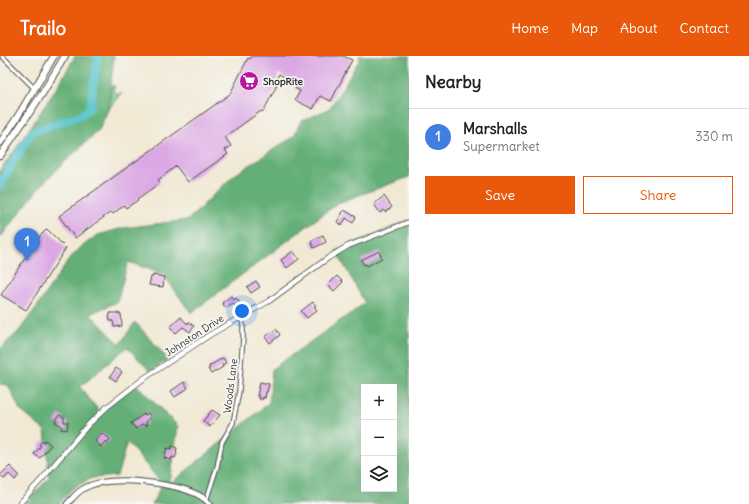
<!DOCTYPE html>
<meta charset="utf-8">
<style>
:root{--surface:#fff;--page:#f6f6f6;--text:#202124;--muted:#757577;--line:#e0e0e0;--accent:#ea580c}
body{margin:0;font-family:Delius,sans-serif;background:var(--page);color:var(--text)}
.controls{position:absolute;right:12px;bottom:12px;display:grid;overflow:hidden;border-radius:0px;box-shadow:0 4px 16px #0002}
.controls button{width:36px;height:36px;display:grid;place-items:center;padding:0;border:0;border-bottom:1px solid var(--line);background:var(--surface);color:var(--text);font:20px sans-serif}
.you{position:absolute;left:242px;top:255px;width:14px;height:14px;margin:-10px;border:3px solid #fff;border-radius:50%;background:#1a73e8;box-shadow:0 0 0 6px #1a73e833}
.badge{display:grid;place-items:center;width:26px;height:26px;border-radius:50%;background:var(--accent);color:#fff;font-size:13px;font-weight:700}
.pin{position:absolute;translate:-50% -33px;filter:drop-shadow(0 1px 2px #0008)}
.pin::after{content:'';position:absolute;top:21px;width:14px;height:12px;background:inherit;clip-path:polygon(0 0,100% 0,50% 100%)}
.list{margin:0;padding:0;list-style:none}
h2{display:flex;justify-content:space-between;align-items:center;height:52px;margin:0;padding:0 16px;font-size:17px}
h2 small{font-size:13px;font-weight:400;color:var(--muted)}
.list li{display:grid;grid-template-columns:26px 1fr auto;gap:12px;align-items:center;box-sizing:border-box;height:56px;padding:0 16px;border-top:1px solid var(--line)}
.list b{display:block;font-size:15px;white-space:nowrap}
.list p{margin:0;font-size:13px;white-space:nowrap;color:var(--muted)}
.list em{font-size:13px;font-style:normal;color:var(--muted)}
.actions{display:flex;gap:8px;padding:12px 16px}
.actions a{flex:1;padding:9px 0;border:1px solid var(--accent);border-radius:0px;text-align:center;font-size:14px;color:var(--accent)}
.actions .main{background:var(--accent);color:#fff}
.icon{flex:none;width:22px;height:22px;fill:none;stroke:currentColor;stroke-width:2;stroke-linecap:round;stroke-linejoin:round}
.map{position:relative;flex:none;width:409px;height:448px;overflow:hidden}
header{display:flex;align-items:center;gap:24px;box-sizing:border-box;height:56px;padding:0 20px;background:var(--accent);color:#fff}
header strong{font-size:19px}
nav{display:flex;gap:22px;margin-inline-start:auto;font-size:14px}
main{display:flex}
aside{flex:1;background:var(--surface)}
.map>svg:first-child{display:block}
.green{fill:#7bcb8b;stroke:#537b5b}
.forest{fill:#64af77;stroke:#486d51;fill-rule:evenodd}
.lines{fill:none;stroke-linecap:round;stroke-linejoin:round}
.river{stroke:#57c4ce;stroke-width:8}
.building{fill:#dba8e4}
.minor-casing{stroke:#494844;stroke-width:5.5}
.tertiary-casing{stroke:#494844;stroke-width:6}
.secondary-casing{stroke:#494844;stroke-width:7}
.trunk-casing{stroke:#494844;stroke-width:8}
.minor{stroke:#fff;stroke-width:3.5}
.tertiary{stroke:#fff;stroke-width:4.5}
.secondary{stroke:#fff;stroke-width:5}
.trunk{stroke:#fff;stroke-width:6}
.labels{text-anchor:middle;stroke-width:3.5;stroke-linejoin:round;paint-order:stroke}
.poi-label{font-size:10px;font-weight:bold;fill:#2b2b2b;stroke:#f6f6f2;text-anchor:start}
.street-label{font-size:10px;fill:#2b2b2b;stroke:#f6f6f2}
</style>
<header>
<strong>Trailo</strong>
<nav><a>Home</a><a>Map</a><a>About</a><a>Contact</a></nav>
</header>
<main>
<div class="map">
<svg width="409" height="448" viewBox="0 0 409 448">
<rect width="100%" height="100%" fill="#f6f6f2"/>
<filter id="ink" filterUnits="userSpaceOnUse"><feTurbulence type="fractalNoise" baseFrequency=".025" numOctaves="2"/><feDisplacementMap in="SourceGraphic" scale="8" xChannelSelector="R" yChannelSelector="G"/><feConvolveMatrix kernelMatrix="1 2 1 2 8 2 1 2 1" color-interpolation-filters="sRGB"/></filter>
<filter id="wash" filterUnits="userSpaceOnUse"><feTurbulence type="fractalNoise" baseFrequency=".012" numOctaves="4" result="noise"/><feDisplacementMap in="SourceGraphic" scale="16" xChannelSelector="R" yChannelSelector="G"/><feGaussianBlur stdDeviation="0.9" result="paint"/><feColorMatrix in="noise" values="0 0 0 0 0 0 0 0 0 0 0 0 0 0 0 0 0 1.4 0 .05"/><feComposite in="paint" operator="in"/></filter>
<g filter="url(#wash)">
<rect width="100%" height="100%" fill="#f2e9d5"/>
<!-- green -->
<path class="green" d="M111,30H115L113,34L118,39L121,36V37L111,50L109,54Z"/>
<!-- forest -->
<path class="forest" d="M75,0H114L108,54L100,72L98,75L69,102L39,132L0,182V114L15,94L58,30Z
M359,0H409V121L338,147L191,257L163,218L128,206L117,246L90,258L120,288L135,266L168,303L151,316L127,291L80,331L100,356L135,327L178,370L170,428L269,347L272,313L365,247L336,195L409,164V448H152L162,428L127,386L117,420L92,422L73,432L59,448H24L49,422L45,375L20,354L8,329L0,328V293L19,275L38,249L70,202L81,191L98,179L123,172L188,164L233,120L294,80L300,66L330,52L360,3ZM364,331H394V433H364Z"/>
<g class="lines">
<!-- river -->
<path class="river" d="M0,130L13,106L32,76L83,58L90,51L98,0"/>
</g>
<g id="blocks">
<!-- building -->
<path class="building" d="M252,0H343L352,4L331,45L320,40L313,53L295,44L300,35L295,32L298,28L279,18L274,28L277,29L263,56L261,55L225,81L231,90L225,94L228,98L188,126L176,110L158,124L160,127L137,143L138,144L126,152L124,149L113,158L111,156L75,182L59,160L230,38L248,2L250,3Z
M384,140L392,151L385,156L384,154L380,157L374,148Z
M344,154L356,161L353,167L346,162L342,169L337,166Z
M47,173L66,192L26,254L1,239L38,182Z
M323,179L326,186L314,192L311,185Z
M293,195L299,203L287,212L281,204Z
M379,195L382,202L367,210L366,208L364,209L361,204Z
M153,219L164,221L163,231L149,229L151,221H153Z
M337,220L343,226L334,235L328,229Z
M256,225L260,231L251,237L247,231Z
M231,240L234,244L236,242L240,247L235,250L233,247L226,252L222,247Z
M313,246L316,250L314,251L317,254L307,262L301,255Z
M110,257H118V258H121L122,270L114,271L113,265H110L109,260H110Z
M181,261L187,268L188,266L194,270L190,276L183,271L176,277L170,271Z
M276,273L280,279L270,287L265,281Z
M223,302L226,307L222,309L223,311L211,318L208,313L210,312L209,310Z
M116,312L122,316L116,325L110,321Z
M184,326L188,332L175,341L171,335Z
M260,326L269,328L267,336H266L265,342L263,341V343H259V340H257Z
M212,354L220,359L210,371L203,365Z
M148,357L151,361L148,363V364L146,366L147,368L145,370L143,368L136,373L131,367L144,358L145,359Z
M59,359L64,361V366H68L67,374L61,373L62,370L55,366Z
M102,377L110,383L107,387L105,385L101,391L95,385Z
M45,384L51,389L40,402L34,398L41,390L39,389L42,385L43,387Z
M172,390L177,392L176,396L177,397L175,402L172,401L171,404L164,402L167,392L171,393Z
M10,410L19,419L15,424L9,418L4,423L0,419Z"/>
</g>
</g>
<g filter="url(#ink)">
<use href="#blocks" fill-opacity="0" stroke="#494844" stroke-width="1"/>
<g class="lines">
<!-- minor casing -->
<g class="minor-casing">
<path id="minor" d="M2,0L35,33
M206,445L217,411L222,386L233,367L239,335L243,281V271L242,261"/>
</g>
<!-- tertiary casing -->
<g class="tertiary-casing">
<path id="tertiary" d="M19,448L42,423L81,377L89,368L107,351L143,323L211,278L269,245L328,202L348,190L409,166"/>
</g>
<!-- secondary casing -->
<g class="secondary-casing">
<path id="secondary" d="M67,448C72,443 76,437 83,433C107,418 176,426 200,440C204,442 207,445 210,448"/>
</g>
<!-- trunk casing -->
<g class="trunk-casing">
<path id="trunk" d="M0,87L18,60L54,0
M0,100L42,38L65,0"/>
</g>
<!-- minor -->
<use href="#minor" class="minor"/>
<!-- tertiary -->
<use href="#tertiary" class="tertiary"/>
<!-- secondary -->
<use href="#secondary" class="secondary"/>
<!-- trunk -->
<use href="#trunk" class="trunk"/>
</g>
</g>
<!-- icons -->
<defs>
<g id="supermarket-disc" transform="scale(1)"><circle r="9.5" fill="#b5179e" stroke="#f6f6f2"/><path d="M-6-5.5h2.5l.6 2H6L4.5 2H-2.5L-4.4-4H-6ZM-1.5 3.2a1.3 1.3 0 1 0 .1 0ZM3 3.2a1.3 1.3 0 1 0 .1 0Z" fill="#fff"/></g>
</defs>
<g fill-rule="evenodd">
<use href="#supermarket-disc" x="249" y="25"/>
</g>
<g class="labels">
<!-- poi labels -->
<g class="poi-label">
<text x="263" y="29">ShopRite</text>
</g>
<!-- street labels -->
<g class="street-label">
<text transform="translate(194 279) rotate(-33)" y="4">Johnston Drive</text>
<text transform="translate(230 330) rotate(-83)" y="4">Woods Lane</text>
</g>
</g>
</svg>
<div class="controls">
<button>+</button>
<button>−</button>
<button><svg class="icon" aria-label="layers" viewBox="0 0 24 24"><path d="M12 4l9 5-9 5-9-5zM3 14l9 5 9-5"/></svg></button>
</div>
<div class="you"></div>
<div class="pin badge" style="left:27px;top:205px;background:#3f7fe0">1</div>
</div>
<aside>
<h2>Nearby<small></small></h2>
<ul class="list">
<li><span class="badge" style="background:#3f7fe0">1</span><div><b>Marshalls</b><p>Supermarket</p></div><em>330 m</em></li>
</ul>
<div class="actions"><a class="main">Save</a><a>Share</a></div>
</aside>
</main>
